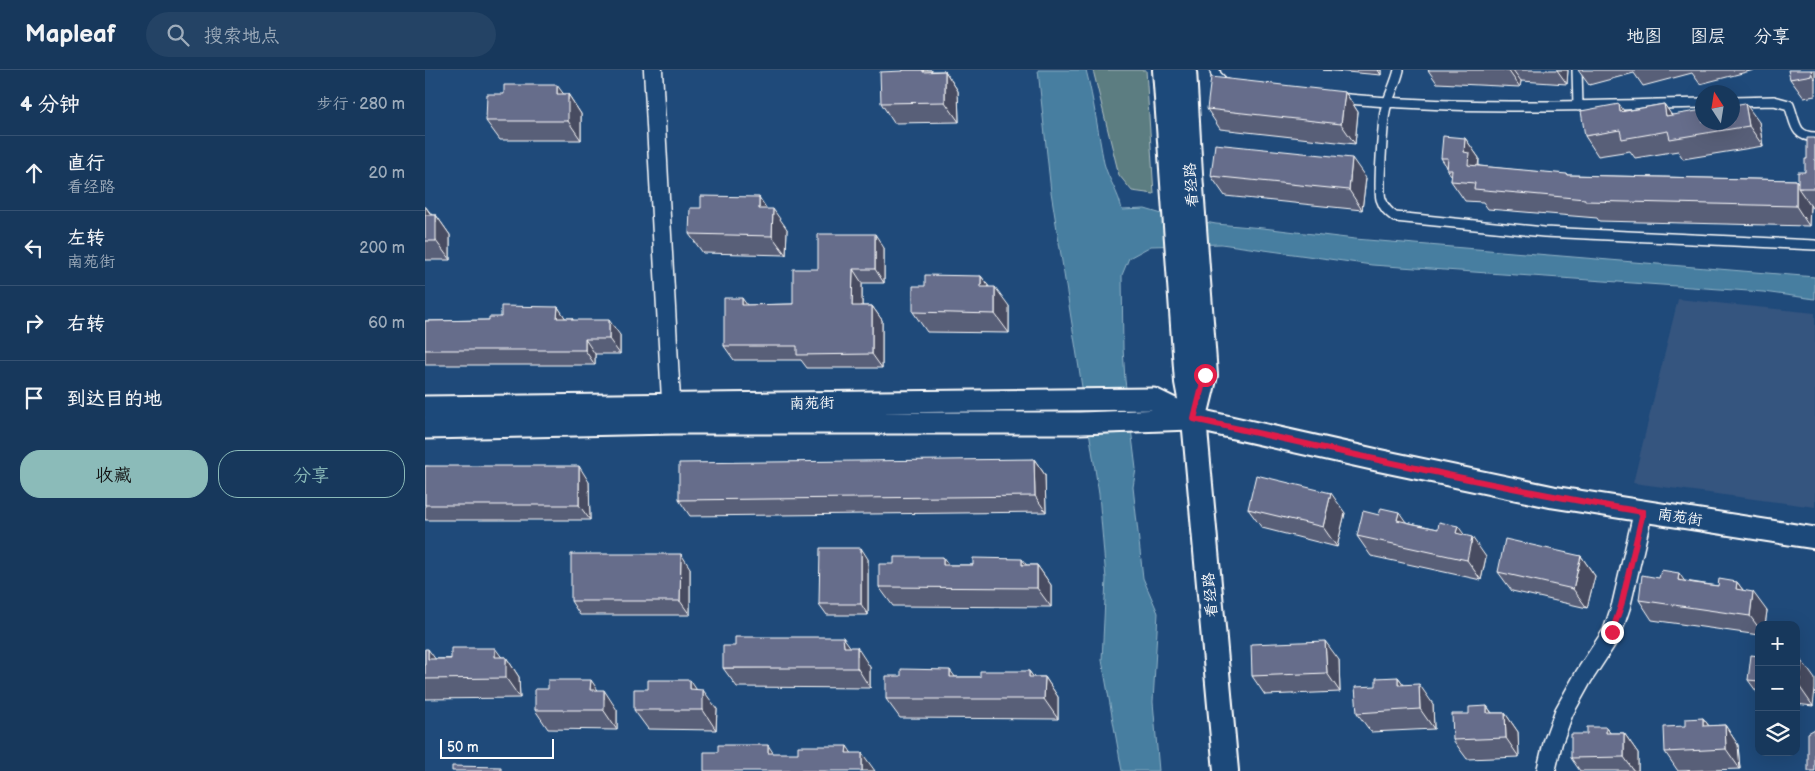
<!DOCTYPE html>
<html lang="zh">
<meta charset="utf-8">
<style>
:root{--surface:#17385c;--page:#244365;--text:#f1f3f6;--muted:#9eacbb;--line:#365272;--accent:#8bbbb9}
body{margin:0;font-family:"Balsamiq Sans","LXGW WenKai TC",sans-serif;background:var(--page);color:var(--text)}
.controls{position:absolute;right:15px;bottom:15px;display:grid;overflow:hidden;border-radius:10px;box-shadow:0 5px 20px #0002}
.controls button{width:45px;height:45px;display:grid;place-items:center;padding:0;border:0;border-bottom:1px solid var(--line);background:var(--surface);color:var(--text);font:25px sans-serif}
.compass{position:absolute;left:1270px;top:15px;width:45px;height:45px;border-radius:50%;background:var(--surface);box-shadow:0 5px 20px #0002;rotate:348deg}
.scale{position:absolute;left:15px;bottom:12px;width:114px;box-sizing:border-box;padding-left:5px;border:2px solid #fff;border-top:0;font-size:14px;line-height:18px;white-space:nowrap;color:#fff;-webkit-text-stroke:4px #1f4a7a;paint-order:stroke}
.stop{position:absolute;width:15px;height:15px;margin:-11px;border:4px solid #e11d48;border-radius:50%;background:#fff}
.stop.end{background:#e11d48;border-color:#fff;box-shadow:0 1px 5px #0008}
.list{margin:0;padding:0;list-style:none}
h2{display:flex;justify-content:space-between;align-items:center;height:65px;margin:0;padding:0 20px;font-size:21px}
h2 small{font-size:16px;font-weight:400;color:var(--muted)}
.list li{display:grid;grid-template-columns:32px 1fr auto;gap:15px;align-items:center;box-sizing:border-box;height:75px;padding:0 20px;border-top:1px solid var(--line)}
.list b{display:block;font-size:19px;white-space:nowrap}
.list p{margin:0;font-size:16px;white-space:nowrap;color:var(--muted)}
.list em{font-size:16px;font-style:normal;color:var(--muted)}
.actions{display:flex;gap:10px;padding:15px 20px}
.actions a{flex:1;padding:11px 0;border:1px solid var(--accent);border-radius:20px;text-align:center;font-size:18px;color:var(--accent)}
.actions .main{background:var(--accent);color:#111}
.icon{flex:none;width:28px;height:28px;fill:none;stroke:currentColor;stroke-width:2;stroke-linecap:round;stroke-linejoin:round}
.map{position:relative;flex:none;width:1390px;height:701px;overflow:hidden}
header{display:flex;align-items:center;gap:30px;box-sizing:border-box;height:70px;padding:0 25px;background:var(--surface);border-bottom:1px solid var(--line)}
header strong{font-size:24px}
nav{display:flex;gap:28px;margin-inline-start:auto;font-size:18px}
.search{width:350px;height:45px;background:var(--page);display:flex;align-items:center;gap:12px;box-sizing:border-box;padding:0 18px;border-radius:28px;color:var(--muted);font-size:19px}
main{display:flex}
aside{flex:1;background:var(--surface)}
.map>svg:first-child{display:block}
.built{fill:#34547f}
.green{fill:#5c7d81;stroke:#aebec0}
.water{fill:#467ea0;stroke:#90b2c6}
.lines{fill:none;stroke-linecap:round;stroke-linejoin:round}
.service-casing{stroke:#fff;stroke-width:12}
.minor-casing{stroke:#fff;stroke-width:21}
.tertiary-casing{stroke:#fff;stroke-width:25}
.secondary-casing{stroke:#fff;stroke-width:28}
.service{stroke:#1f4a7a;stroke-width:9}
.minor{stroke:#1f4a7a;stroke-width:18}
.tertiary{stroke:#1f4a7a;stroke-width:21}
.secondary{stroke:#1f4a7a;stroke-width:24}
.wall{fill:#585e78;stroke:#fff}
.shaded-wall{fill:#474c61;stroke:#fff}
.building{fill:#666d8b;stroke:#fff}
.route{stroke:#e11d48;stroke-width:6}
.labels{text-anchor:middle;stroke-width:4;stroke-linejoin:round;paint-order:stroke}
.street-label{font-size:15px;fill:#fff;stroke:#1f4a7a}
</style>
<header>
<strong>Mapleaf</strong>
<div class="search"><svg class="icon" aria-label="search" viewBox="0 0 24 24"><circle cx="10" cy="10" r="6"/><path d="M15 15l6 6"/></svg>搜索地点</div>
<nav><a>地图</a><a>图层</a><a>分享</a></nav>
</header>
<main>
<aside>
<h2>4 分钟<small>步行 · 280 m</small></h2>
<ul class="list">
<li><svg class="icon" aria-label="ahead" viewBox="0 0 24 24"><path d="M12 20V5M6 11l6-6 6 6"/></svg><div><b>直行</b><p>看经路</p></div><em>20 m</em></li>
<li><svg class="icon" aria-label="left" viewBox="0 0 24 24"><path d="M17 20v-9H6M10 6l-5 5 5 5"/></svg><div><b>左转</b><p>南苑街</p></div><em>200 m</em></li>
<li><svg class="icon" aria-label="right" viewBox="0 0 24 24"><path d="M7 20v-9h11M14 6l5 5-5 5"/></svg><div><b>右转</b></div><em>60 m</em></li>
<li><svg class="icon" aria-label="arrive" viewBox="0 0 24 24"><path d="M6 21V4h12l-3 4 3 4H6"/></svg><div><b>到达目的地</b></div></li>
</ul>
<div class="actions"><a class="main">收藏</a><a>分享</a></div>
</aside>
<div class="map">
<svg width="1390" height="701" viewBox="0 0 1390 701">
<rect width="100%" height="100%" fill="#1f4a7a"/>
<filter id="ink" filterUnits="userSpaceOnUse"><feTurbulence type="fractalNoise" baseFrequency=".02" numOctaves="2"/><feDisplacementMap in="SourceGraphic" scale="10" xChannelSelector="R" yChannelSelector="G"/><feConvolveMatrix kernelMatrix="1 2 1 2 8 2 1 2 1" color-interpolation-filters="sRGB"/></filter>
<g filter="url(#ink)">
<!-- built -->
<path class="built" d="M1253,229L1390,243V437L1208,413Z"/>
<!-- green -->
<path class="green" d="M668,0H721L729,124L707,121L694,105Z"/>
<!-- water -->
<path class="water" d="M613,0H661C669,31 673,62 679,93C683,109 694,123 697,140L720,139L737,144L791,154L838,158L930,169L1390,207V229L1338,222L947,195L796,174L726,176L704,188L697,205L698,278L700,310L711,399L708,417L718,508L733,543L728,632L734,701H697L677,590L681,509L674,424L626,122Z"/>
<g class="lines">
<!-- service casing -->
<g class="service-casing">
<path id="service" d="M790,0L791,5L801,15
M974,0C971,13 965,24 961,37C958,47 953,120 956,129C959,138 963,142 970,147L1119,162L1390,175
M1152,0L1153,36
M913,28C1034,40 1157,36 1278,33
M1308,32L1349,31L1364,35C1371,52 1368,66 1390,67"/>
</g>
<!-- minor casing -->
<g class="minor-casing">
<path id="minor" d="M228,0L247,348
M1121,701L1128,672L1139,642L1159,606L1187,563L1196,536L1218,442"/>
</g>
<!-- tertiary casing -->
<g class="tertiary-casing">
<path id="tertiary" d="M0,337L728,329L769,349L952,390L1128,427L1390,468
M0,358L247,353H655L766,349"/>
</g>
<!-- secondary casing -->
<g class="secondary-casing">
<path id="secondary" d="M740,0L762,312L769,349L801,701
M759,0L765,104L780,305L771,342"/>
</g>
<!-- service -->
<use href="#service" class="service"/>
<!-- minor -->
<use href="#minor" class="minor"/>
<!-- tertiary -->
<use href="#tertiary" class="tertiary"/>
<!-- secondary -->
<use href="#secondary" class="secondary"/>
</g>
<!-- wall -->
<path class="wall" d="M478,0H506V1H520L533,21L534,52L469,53L456,33L478,1Z
M898,0H956V5Z
M1003,0H1143L1142,14L1096,11L1095,17L1012,13Z
M1153,0H1329L1275,14L1267,3L1218,16L1209,3L1164,15Z
M1390,0V26L1379,28L1365,9Z
M920,22L933,42L930,74L795,59L782,39Z
M139,24H143L156,44V70H75L61,51Z
M1239,34L1246,45L1334,52L1338,76L1258,89L1253,81L1210,88L1205,81L1173,86L1160,66L1199,41Z
M1040,68L1054,88V96L1143,105L1371,110L1373,113L1380,102L1382,89L1390,68V138H1387L1385,135L1384,156L1174,151L1172,148L1063,139L1058,132L1040,131L1026,111L1027,106L1022,100V97L1016,88Z
M786,106L941,108L937,140L800,126Z
M0,136L7,145H11L25,165V190H0Z
M342,139L362,159L361,185L278,183L264,164Z
M459,178V213H437V236H447L457,250V298H382L376,290H309L299,276L322,235L368,234L393,199Z
M556,206L564,217L584,236V263L502,262L488,242L500,216Z
M133,237L140,248H147L148,250L195,265V284H170V295H0V251L64,250L76,247Z
M609,389L620,405L621,442L265,446L254,430Z
M0,396L164,412L165,450H0Z
M823,439L920,443L912,477L837,458Z
M981,452L1040,465L1061,487L1056,510L946,486L932,466Z
M1156,486L1170,506L1162,538L1087,521L1073,502Z
M443,489V545H402L394,534Z
M523,495H612L626,515V537L468,536L454,517Z
M265,498V545H155L146,531Z
M1260,511L1293,516L1312,512L1318,520L1342,541L1340,555H1334V565L1227,550L1214,530Z
M0,579L10,589L81,587L94,607L95,628L0,629Z
M1334,586V625L1323,610Z
M914,590L915,622L840,625L827,606Z
M1371,590L1388,636L1371,634Z
M445,597V618L312,617L298,598Z
M604,601L608,607H620L633,627V649L475,648L461,629L530,607H555Z
M973,607L979,615L1008,634L1009,659L946,662L932,643L951,616Z
M123,619L172,620L192,640V660L123,659L110,640Z
M272,620L292,639L291,660L223,659L209,640Z
M1062,636L1067,643H1080L1093,662L1094,687L1042,689L1028,670L1044,644Z
M1278,648L1284,656L1300,655L1313,675L1315,699L1253,701L1240,682L1260,656Z
M1181,657L1185,663H1199L1213,683V701H1155L1146,688L1162,664Z"/>
<!-- shaded-wall -->
<path class="shaded-wall" d="M498,0H506L512,9L498,2Z
M953,0H956V5Z
M1083,0H1088L1096,11L1095,17Z
M1132,0H1143L1142,14Z
M1386,0H1390V9L1387,5Z
M520,1L533,21L534,52L520,32Z
M132,15L143,30V24L156,44V70L143,51L132,24Z
M920,22L933,42L930,74L916,54Z
M1320,33L1334,52L1338,76L1324,56Z
M1194,34L1208,54L1195,42Z
M1239,34L1253,54L1241,46Z
M1040,68L1054,88L1053,96L1058,102L1043,95L1039,82Z
M927,88L941,108L937,140L924,120Z
M1371,110L1377,118H1373L1385,135L1384,156L1371,136Z
M334,127L347,147L334,139Z
M0,136L11,152V145L25,165V190L11,171L0,147Z
M348,139L362,159L361,185L347,166Z
M450,164L459,178V213L450,199Z
M428,199L437,213V250L427,236Z
M556,206L570,225L556,217Z
M570,217L584,236V263L570,244Z
M317,228L327,242L317,235Z
M447,236L457,250V298L447,284Z
M133,237L143,252L132,248Z
M184,250L195,265V284L184,269Z
M160,269L170,284V295L160,280Z
M609,389L620,405L621,442L610,426Z
M154,396L164,412L165,450L154,435Z
M906,423L920,443L912,477L898,457Z
M974,442L988,462L972,450Z
M1033,456L1046,474L1047,467L1061,487L1056,510L1042,490L1031,463Z
M436,478L443,489V545L436,534Z
M256,484L265,498V545L255,531Z
M1156,486L1170,506L1162,538L1148,519Z
M518,487L532,507L518,495Z
M597,489L611,508L597,495Z
M612,495L626,515V537L612,518Z
M1254,503L1267,522L1253,510Z
M1312,512L1326,531L1311,519Z
M1328,522L1342,541L1340,555H1334V558L1325,546Z
M418,567L432,586V577L445,597V618L419,577Z
M900,571L914,590L915,622L902,603Z
M70,578L81,593V587L94,607L95,628L81,608L70,587Z
M3,579L17,598L3,589Z
M1377,591L1390,609V619L1388,636L1374,616Z
M525,600L539,619L525,607Z
M604,601L618,620L604,607Z
M620,607L633,627V649L619,629Z
M973,607L987,626L973,615Z
M166,610L179,629V620L192,640V660L165,620Z
M265,610L278,629V620L292,639L291,660L278,640L265,619Z
M994,614L1008,634L1009,659L995,639Z
M1062,636L1075,656L1062,643Z
M1080,643L1093,662L1094,687L1081,668Z
M1278,648L1292,667L1278,656Z
M1300,655L1313,675L1315,699L1301,679Z
M1181,657L1194,676L1181,663Z
M1199,663L1213,683V701H1209L1199,687Z
M343,675L356,695L343,683Z
M422,676L435,696L421,683Z
M437,683L450,701H437Z"/>
<!-- building -->
<path class="building" d="M478,0H498V2L520,1V32L456,33L455,2L478,1Z
M1363,0H1386L1387,5L1365,9Z
M786,7L920,22L916,54L782,39Z
M79,15H132V24H143V51H61L62,24H79Z
M1320,33L1324,56L1245,69L1243,61L1197,69L1195,60L1160,66L1156,41L1194,34L1195,42L1239,34L1241,46L1278,40V52H1308V35Z
M1018,66L1040,68L1039,82L1044,83L1043,95L1142,104V105L1371,110V136L1160,131V129L1049,119L1050,113L1026,111L1027,100H1022L1023,88H1016Z
M1382,68H1390V118H1373V102H1380V89H1382Z
M790,74L927,88L924,120L786,106Z
M276,126L334,127V139H348L347,166L264,164L265,138H276Z
M0,145H11V171H0Z
M393,164H450V199H428L427,236H447V284L372,285V276H299V228H317V235L368,234V199H393Z
M500,205L556,206V217H570V244L488,242V216H500Z
M76,236L133,237L132,248H147V250H184V269H160V280H0V251L64,250V247H76Z
M609,389L610,426L254,430V393Z
M0,396H154V435H0Z
M831,405L906,423L898,457L823,439Z
M956,438L974,442L972,450L989,454L1013,459L1014,452L1033,456L1031,463L1047,467L1042,490L932,466L938,441L954,445Z
M1080,469L1156,486L1148,519L1073,502Z
M395,478H436V534H394Z
M146,484H256L255,531H146Z
M469,487H518V495H548V488L597,489V495H612V518L454,517V494H469Z
M1236,500L1254,503L1253,510L1269,513L1293,516L1294,509L1312,512L1311,519L1328,522L1325,546L1214,530L1217,505L1234,508Z
M310,567H418L419,577H432V598H298V576H310Z
M900,571L902,603L827,606L826,574Z
M26,578H70V587H81V608L0,609V579H3V589H26Z
M1326,585L1334,586V611L1323,610Z
M1371,590L1377,591L1374,616H1371Z
M476,599L525,600V607H555V601H604V607H620L619,629H461V606H476Z
M973,607V615L994,614L995,639L932,643L930,617L951,616V608Z
M123,610H166L165,620H179V640H110V619H123Z
M223,610H265V619L278,620V640H209V619H223Z
M1062,636V643H1080L1081,668L1028,670L1027,644H1044V637Z
M1278,648V656L1300,655L1301,679L1240,682L1239,657L1260,656V649Z
M1162,657H1181V663H1199V687L1146,688V664H1162Z
M1390,659V701H1383V663Z
M293,675H343V683H373V676H422L421,683H437V701H279V682H293Z
M27,696L76,697V701H27Z"/>
</g>
<g class="lines" filter="url(#ink)">
<!-- route -->
<path class="route" d="M780,305L769,349C918,382 1067,417 1218,442L1196,536L1187,562"/>
</g>
<g class="labels">
<!-- street labels -->
<g class="street-label">
<text transform="translate(766 115) rotate(-94)" y="5">看经路</text>
<text transform="translate(387 333) rotate(-1)" y="5">南苑街</text>
<text transform="translate(1255 447) rotate(9)" y="5">南苑街</text>
<text transform="translate(785 525) rotate(-95)" y="5">看经路</text>
</g>
</g>
</svg>
<div class="controls">
<button>+</button>
<button>−</button>
<button><svg class="icon" aria-label="layers" viewBox="0 0 24 24"><path d="M12 4l9 5-9 5-9-5zM3 14l9 5 9-5"/></svg></button>
</div>
<svg class="compass" viewBox="-18 -18 36 36"><path d="M0-13l5 13h-10z" fill="#e53935"/><path d="M0 13l5-13h-10z" fill="#9eacbb"/></svg>
<div class="scale">50 m</div>
<div class="stop" style="left:780px;top:305px"></div>
<div class="stop end" style="left:1187px;top:562px"></div>
</div>
</main>
